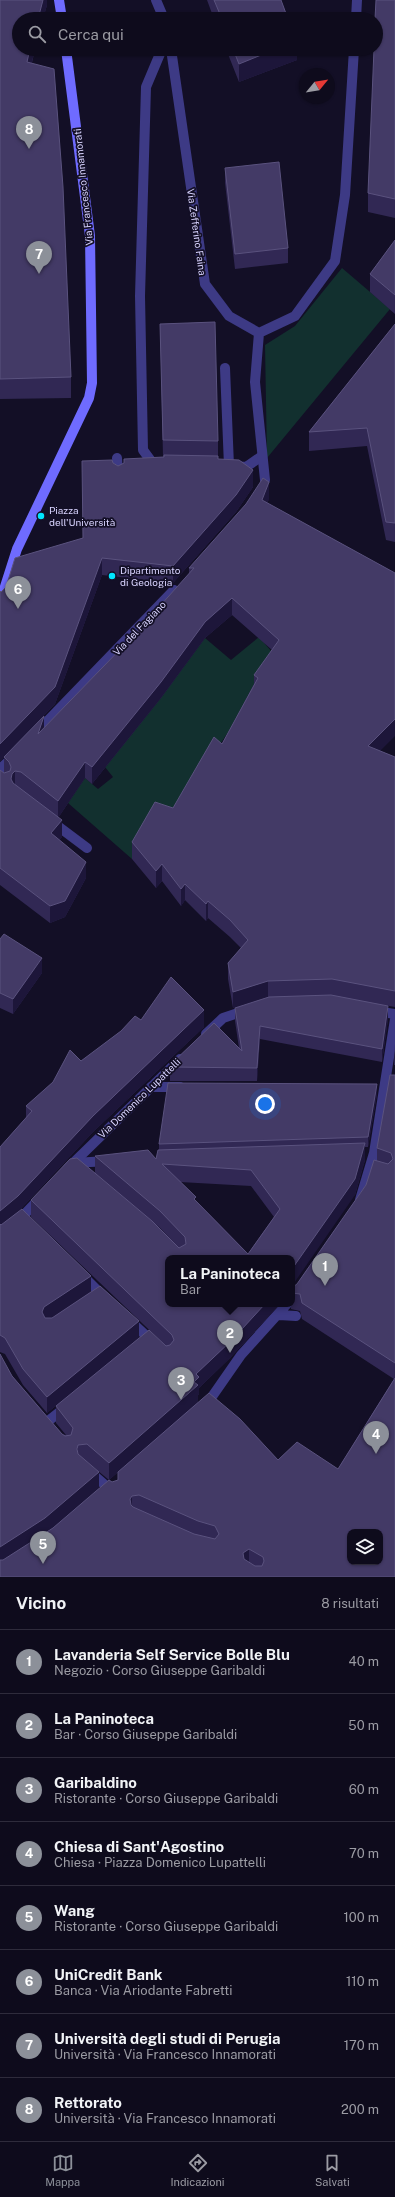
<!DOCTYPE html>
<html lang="it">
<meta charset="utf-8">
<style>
:root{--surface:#0e0b1c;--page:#171425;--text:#f1f3f6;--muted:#9b9ba3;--line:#2e2b3b;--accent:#8c9099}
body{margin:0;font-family:"Public Sans",sans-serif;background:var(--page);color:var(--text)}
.controls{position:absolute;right:12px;bottom:12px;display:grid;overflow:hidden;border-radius:8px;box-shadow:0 1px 3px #0004}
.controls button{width:36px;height:36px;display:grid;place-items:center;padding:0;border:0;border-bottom:1px solid var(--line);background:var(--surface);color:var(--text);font:20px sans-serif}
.compass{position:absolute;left:299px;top:68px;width:36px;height:36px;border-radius:50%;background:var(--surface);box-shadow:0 1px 3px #0004;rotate:60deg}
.you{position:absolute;left:265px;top:1104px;width:14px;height:14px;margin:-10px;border:3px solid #fff;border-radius:50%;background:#1a73e8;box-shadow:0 0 0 6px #1a73e833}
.badge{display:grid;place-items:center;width:26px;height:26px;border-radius:50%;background:var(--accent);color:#fff;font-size:13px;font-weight:700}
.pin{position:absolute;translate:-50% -33px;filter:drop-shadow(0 1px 2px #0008)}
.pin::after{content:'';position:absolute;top:21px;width:14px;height:12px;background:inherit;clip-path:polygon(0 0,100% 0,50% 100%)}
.popup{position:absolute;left:165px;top:1255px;width:130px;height:52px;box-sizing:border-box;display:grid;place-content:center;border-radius:8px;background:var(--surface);filter:drop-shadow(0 1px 3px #0005);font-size:13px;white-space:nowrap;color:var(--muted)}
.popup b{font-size:15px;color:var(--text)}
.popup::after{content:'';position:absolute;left:50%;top:100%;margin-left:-8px;border:8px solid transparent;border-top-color:var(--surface)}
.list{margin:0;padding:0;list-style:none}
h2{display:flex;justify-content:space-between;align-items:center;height:52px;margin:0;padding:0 16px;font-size:17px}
h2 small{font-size:13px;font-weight:400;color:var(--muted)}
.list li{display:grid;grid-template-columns:26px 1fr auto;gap:12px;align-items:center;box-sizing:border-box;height:64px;padding:0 16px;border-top:1px solid var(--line)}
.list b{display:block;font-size:15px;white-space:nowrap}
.list p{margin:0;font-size:13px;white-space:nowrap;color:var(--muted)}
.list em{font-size:13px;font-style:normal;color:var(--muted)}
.icon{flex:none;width:22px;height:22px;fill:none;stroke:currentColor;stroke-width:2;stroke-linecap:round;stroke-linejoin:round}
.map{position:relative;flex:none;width:395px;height:1577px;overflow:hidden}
.search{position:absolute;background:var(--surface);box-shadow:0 1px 3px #0004;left:12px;right:12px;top:12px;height:44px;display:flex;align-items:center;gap:10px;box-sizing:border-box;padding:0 14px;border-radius:22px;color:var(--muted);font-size:15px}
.sheet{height:564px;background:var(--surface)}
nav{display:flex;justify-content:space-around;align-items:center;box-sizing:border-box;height:56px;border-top:1px solid var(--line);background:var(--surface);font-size:11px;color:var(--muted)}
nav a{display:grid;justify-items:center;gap:2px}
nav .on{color:var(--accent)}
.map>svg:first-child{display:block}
.green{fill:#12302f}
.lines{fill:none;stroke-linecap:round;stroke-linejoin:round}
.lane{stroke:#3d3a85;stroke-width:10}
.street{stroke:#3d3a85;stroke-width:10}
.secondary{stroke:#6f6bff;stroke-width:10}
.wall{fill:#312854;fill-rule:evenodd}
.shaded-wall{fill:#1d163a}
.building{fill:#433a66;stroke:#5a527e;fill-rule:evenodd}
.poi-dot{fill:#00e5ff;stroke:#130f26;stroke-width:1.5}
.labels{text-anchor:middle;stroke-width:3.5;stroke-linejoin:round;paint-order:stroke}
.street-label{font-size:10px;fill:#d9d4ff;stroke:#130f26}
.poi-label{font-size:10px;fill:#d9d4ff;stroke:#130f26;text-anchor:start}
</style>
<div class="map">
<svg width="395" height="1577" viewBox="0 0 395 1577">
<rect width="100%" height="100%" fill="#130f26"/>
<!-- green -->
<path class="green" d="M342,268L390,309L267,458L265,345L295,326Z
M259,637L278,659L214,753L180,812L155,819L132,859L68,803L85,778L98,789L113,777L105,767L159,700L205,638L231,660Z"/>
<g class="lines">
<!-- lane -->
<path class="lane" d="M225,368L229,466
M157,466L154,465L143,450L140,296L146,87L162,49
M235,466L246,467L262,456
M35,734L174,590
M0,769L13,757
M51,821L87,848
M151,1087H180
M73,1163L108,1161
M81,1274L105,1298
M129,1320L154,1343
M47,1422L66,1407
M89,1471L113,1492"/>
<!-- street -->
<path class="street" d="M156,0L164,19
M356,19L357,0
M171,49L205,284L229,316L259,333L295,316L335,261L345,195L354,49
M259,333L255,382L265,480
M117,458L118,476
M375,1011L395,1014
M206,1034L223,1018L247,1010
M68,1168L180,1059
M360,1200L374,1153L395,1019
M0,1235L22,1217L40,1198
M279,1315L296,1316
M203,1406L209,1401L241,1355L287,1304"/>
<!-- secondary -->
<path class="secondary" d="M59,0L62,19
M0,602L17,549L89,398L92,383L90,236L66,49"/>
</g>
<!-- wall -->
<path class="wall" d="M0,0H47V5L43,19H19V49H35L32,63L71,377V398L0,399Z
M207,0H281L288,19H214Z
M395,0V218L368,212V193Z
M226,49H297V60L239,82Z
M225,168L288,248V263L235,269L225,183Z
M395,240V314L370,292V274Z
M160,324L218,441V459L253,487L236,512L173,583L102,575L55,704L0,761V591L1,592L83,538L113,463L118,466L163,457Z
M395,324V542L386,540L367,446L309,451V432Z
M269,499L267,503L380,751L395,757V1007L383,1005L388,1019L382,1062L260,1039L257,1081H170V1067L239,1048L235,1021V1008L268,998L233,1008L228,979V963L241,948L230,937L208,918L206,921L185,900L181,906L162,881L156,888L132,859V842L173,808L222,744L254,684V675L272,650L232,615L205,638L161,698L92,784L85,778L58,818L62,837L59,840L86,878L65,917L50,923L0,885V770L4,773V757L44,728L133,636L189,574V568Z
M0,939L42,973L13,1014L0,1008Z
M141,1020L204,1027L93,1132L18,1212L91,1292L139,1338L47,1413L23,1385L5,1354L0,1352V1147L26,1118V1106L81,1061Z
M395,1044V1065H394Z
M395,1075V1577H0L12,1376L62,1434L66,1435L56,1423V1406L166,1346L31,1217V1200L179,1248L160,1228L95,1173V1156L156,1159L159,1150V1144L377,1094L368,1147H365V1160L355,1195L168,1304H280L231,1357L199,1388V1394L198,1395V1402L109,1480L86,1461L99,1488L51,1530L112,1482L278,1460L338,1469L394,1379L302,1319L300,1311L291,1309V1304H292V1290L297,1284L366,1185L377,1161V1148ZM180,1182L251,1186L274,1217L248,1254L196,1201Z"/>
<!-- shaded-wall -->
<path class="shaded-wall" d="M43,0H47V5L43,19H38Z
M30,49H35L27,82V62Z
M276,49H297V60L239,82V64Z
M253,470V487L236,512L173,583V566Z
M269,482V499L262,517V500Z
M102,558V575L55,704L0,761V744Z
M232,598V615L205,638L161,698L92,784V767L205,622Z
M44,716V733L38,734Z
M395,719V736L368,763V746Z
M85,762V778L58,818V801Z
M15,771V788L11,779L12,774Z
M62,820V837L51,850V833Z
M86,862V878L65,917L50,923V906Z
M162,864V881L156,888V871Z
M185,884V900L181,906V889Z
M208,901V918L206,921V904Z
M42,958V973L13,1014V999Z
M268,981V998L233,1008V992Z
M388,1006V1019L382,1062V1049Z
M204,1010V1027L93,1132L18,1212L0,1228V1211L93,1116Z
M260,1026V1039L257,1081V1068Z
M377,1084V1094L368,1147V1137Z
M365,1143V1160L355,1195L292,1286V1269Z
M91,1276V1293L44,1324L42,1312L44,1307Z
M265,1304H280L231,1357L199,1388V1394L198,1395V1402L109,1480V1463L194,1382L196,1374Z
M139,1321V1338L47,1413V1397Z
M78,1445V1461L77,1449Z
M99,1472V1488L45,1535L0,1563V1547Z
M132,1496V1513L130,1516V1499Z
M249,1549V1566L243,1569V1553Z"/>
<!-- building -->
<path class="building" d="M0,0H43L38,19H19V49H30L27,62L54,69L63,187L71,377L0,379Z
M214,0H281L288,19H222Z
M376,0H395V199L368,193L374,49H376V19H375Z
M233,49H276L239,64Z
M279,162L288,248L235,254L225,168Z
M395,240V295L370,274Z
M215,322L218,441L163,440L160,324Z
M395,324V523L386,522L367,428L309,432Z
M164,455L218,456V459L239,460L253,470L236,495L173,566L102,558L55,687L0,744V591L1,592L6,587L15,558L83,538L82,461L112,460L113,463L118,466L124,463V459L164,457Z
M263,478L269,482L262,500L395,573V719L368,746L395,757V991L332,979L268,981L233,992L228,963L248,940L230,920L208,901L206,904L185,884L181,889L162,864L156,871L132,842L155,802L173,808L214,737L222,744L258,678L254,675L279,640L232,598L205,622L161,682L92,767L85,762L58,801L21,772L15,771L12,774L11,779L13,783L62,820L51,833L86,862L65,901L50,906L0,868V770L4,773L10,771L11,767L9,762L4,757L44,716L38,734L133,636L194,568H189L246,504Z
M4,934L42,958L13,999L0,993V939Z
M171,977L204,1010L93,1116L18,1196L0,1211V1147L32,1111L26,1106L53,1082L70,1050L81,1061L121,1031L135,1016L141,1020Z
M331,995L388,1006L382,1049L260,1026L257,1068L170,1067L171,1064L214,1023L242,1051L235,1008L269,997Z
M390,1075H395V1363L302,1303L300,1294L292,1293V1290L293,1287L297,1284L366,1185L374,1160L388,1164L393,1159L391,1153L377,1148Z
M168,1083L377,1084L368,1137L159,1144Z
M365,1143L355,1179L292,1269V1258H168V1304H265L231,1341L196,1374L199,1377L194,1382L198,1385L109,1463L87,1444L78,1445L77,1449L78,1454L99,1472L45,1518L0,1547V1354L12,1376L62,1434L65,1436L71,1435L73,1428L56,1406L149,1330L166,1346L170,1345L174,1340L172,1335L31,1200L70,1159L77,1158L152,1221L179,1248L186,1244L185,1237L160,1211L95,1156L148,1150L156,1159L158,1150ZM162,1164L251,1170L280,1209L248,1254L194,1199L196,1197Z
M22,1209L91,1276L44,1307L42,1312L45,1318H52L100,1286L139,1321L47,1397L23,1369L5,1338L0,1335V1224L1,1225Z
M395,1378V1577H0V1560H3L53,1528L109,1480L112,1482L118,1480V1472L209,1393L240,1419L278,1460L297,1442L338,1469ZM139,1495L198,1521L215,1526L219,1534L215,1539L194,1534L133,1507L131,1505L130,1499L132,1496ZM350,1532H380V1562H350ZM249,1549L263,1557L264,1561L262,1566H255L244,1559L243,1553Z"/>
<!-- markers -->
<g class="poi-dot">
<circle cx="41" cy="516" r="4"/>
<circle cx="112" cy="576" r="4"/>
</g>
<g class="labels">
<!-- street labels -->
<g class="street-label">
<text transform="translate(83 187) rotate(-96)" y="4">Via Francesco Innamorati</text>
<text transform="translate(197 232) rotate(82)" y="4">Via Zefferino Faina</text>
<text transform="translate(139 628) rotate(-46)" y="4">Via del Fagiano</text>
<text transform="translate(139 1098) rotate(-44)" y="4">Via Domenico Lupattelli</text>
</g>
<!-- poi labels -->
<g class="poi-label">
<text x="49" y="514">Piazza<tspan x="49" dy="12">dell'Università</tspan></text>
<text x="120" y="574">Dipartimento<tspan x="120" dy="12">di Geologia</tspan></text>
</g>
</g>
</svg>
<div class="controls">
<button><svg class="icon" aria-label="layers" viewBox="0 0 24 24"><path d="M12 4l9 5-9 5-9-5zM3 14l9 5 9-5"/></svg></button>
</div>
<svg class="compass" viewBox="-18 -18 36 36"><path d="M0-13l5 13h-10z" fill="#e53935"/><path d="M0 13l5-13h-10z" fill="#9b9ba3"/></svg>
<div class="you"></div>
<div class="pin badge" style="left:325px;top:1286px">1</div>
<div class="pin badge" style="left:230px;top:1353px">2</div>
<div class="popup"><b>La Paninoteca</b>Bar</div>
<div class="pin badge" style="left:181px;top:1400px">3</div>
<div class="pin badge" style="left:376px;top:1454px">4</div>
<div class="pin badge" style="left:43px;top:1564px">5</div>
<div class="pin badge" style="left:18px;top:609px">6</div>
<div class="pin badge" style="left:39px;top:274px">7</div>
<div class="pin badge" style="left:29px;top:149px">8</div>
<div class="search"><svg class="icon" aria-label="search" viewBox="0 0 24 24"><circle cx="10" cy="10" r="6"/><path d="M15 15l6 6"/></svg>Cerca qui</div>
</div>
<section class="sheet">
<h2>Vicino<small>8 risultati</small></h2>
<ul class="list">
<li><span class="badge">1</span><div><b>Lavanderia Self Service Bolle Blu</b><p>Negozio · Corso Giuseppe Garibaldi</p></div><em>40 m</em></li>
<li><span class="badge">2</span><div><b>La Paninoteca</b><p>Bar · Corso Giuseppe Garibaldi</p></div><em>50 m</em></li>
<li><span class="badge">3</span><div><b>Garibaldino</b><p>Ristorante · Corso Giuseppe Garibaldi</p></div><em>60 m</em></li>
<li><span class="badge">4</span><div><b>Chiesa di Sant'Agostino</b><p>Chiesa · Piazza Domenico Lupattelli</p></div><em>70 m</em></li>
<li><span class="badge">5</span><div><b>Wang</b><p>Ristorante · Corso Giuseppe Garibaldi</p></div><em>100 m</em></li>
<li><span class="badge">6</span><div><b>UniCredit Bank</b><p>Banca · Via Ariodante Fabretti</p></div><em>110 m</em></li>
<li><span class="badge">7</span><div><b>Università degli studi di Perugia</b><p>Università · Via Francesco Innamorati</p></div><em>170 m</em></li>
<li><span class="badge">8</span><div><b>Rettorato</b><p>Università · Via Francesco Innamorati</p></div><em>200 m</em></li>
</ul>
</section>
<nav>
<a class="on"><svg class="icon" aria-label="map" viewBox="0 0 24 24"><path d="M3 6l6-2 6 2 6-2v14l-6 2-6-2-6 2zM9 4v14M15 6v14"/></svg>Mappa</a>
<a><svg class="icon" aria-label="directions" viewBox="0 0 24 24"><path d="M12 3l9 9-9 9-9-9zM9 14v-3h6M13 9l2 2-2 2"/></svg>Indicazioni</a>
<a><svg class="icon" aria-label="saved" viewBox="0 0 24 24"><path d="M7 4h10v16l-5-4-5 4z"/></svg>Salvati</a>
</nav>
